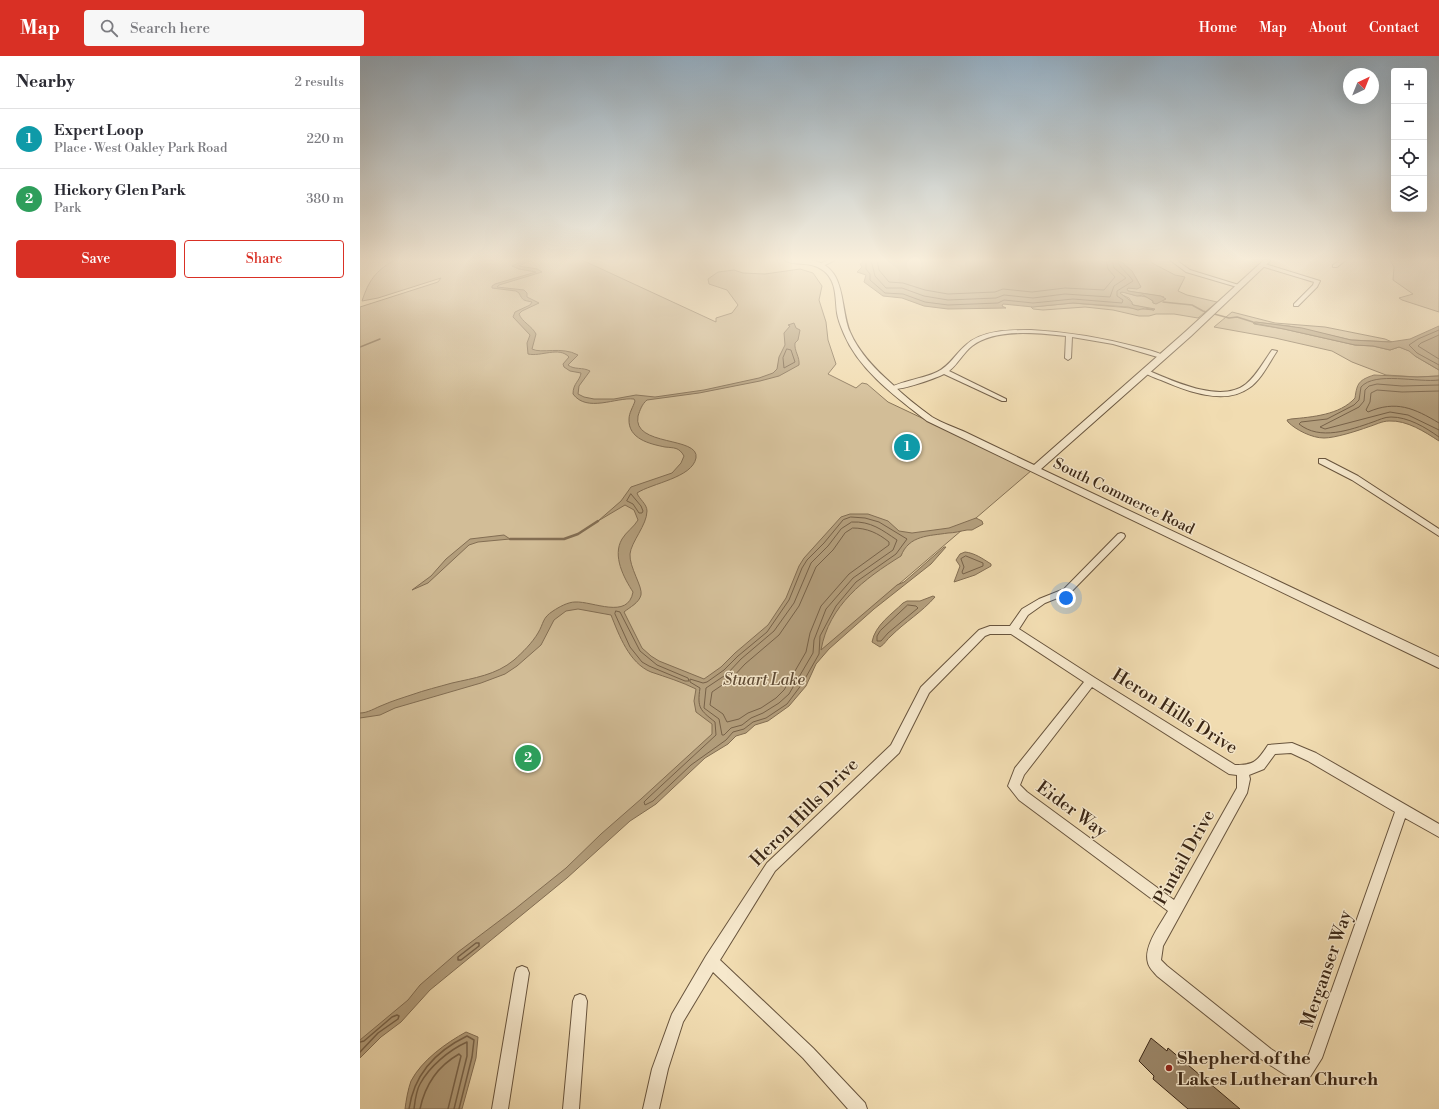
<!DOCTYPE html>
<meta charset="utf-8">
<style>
:root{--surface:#fff;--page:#f7f7f7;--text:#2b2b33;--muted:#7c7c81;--line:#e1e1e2;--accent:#d93025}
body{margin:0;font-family:"Libre Bodoni",serif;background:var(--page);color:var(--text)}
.controls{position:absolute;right:12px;top:12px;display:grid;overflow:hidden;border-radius:4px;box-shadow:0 4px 16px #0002}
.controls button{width:36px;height:36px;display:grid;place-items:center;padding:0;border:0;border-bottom:1px solid var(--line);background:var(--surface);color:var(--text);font:20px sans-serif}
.compass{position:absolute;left:983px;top:12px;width:36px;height:36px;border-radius:50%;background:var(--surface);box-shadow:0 4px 16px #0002;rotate:43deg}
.you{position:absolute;left:706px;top:542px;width:14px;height:14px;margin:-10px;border:3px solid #fff;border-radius:50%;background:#1a73e8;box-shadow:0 0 0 6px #1a73e833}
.badge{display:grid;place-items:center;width:26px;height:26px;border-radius:50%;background:var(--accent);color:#fff;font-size:13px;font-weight:700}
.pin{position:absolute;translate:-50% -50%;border:2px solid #fff;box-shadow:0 1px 4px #0006}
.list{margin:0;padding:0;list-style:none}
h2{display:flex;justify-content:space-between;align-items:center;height:52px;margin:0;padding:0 16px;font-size:17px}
h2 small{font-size:13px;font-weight:400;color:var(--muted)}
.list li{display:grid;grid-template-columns:26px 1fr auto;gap:12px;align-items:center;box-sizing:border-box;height:60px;padding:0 16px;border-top:1px solid var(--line)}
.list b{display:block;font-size:15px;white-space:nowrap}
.list p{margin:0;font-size:13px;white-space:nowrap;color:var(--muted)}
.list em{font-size:13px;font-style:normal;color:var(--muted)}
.actions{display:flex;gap:8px;padding:12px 16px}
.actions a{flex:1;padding:9px 0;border:1px solid var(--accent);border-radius:4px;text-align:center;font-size:14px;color:var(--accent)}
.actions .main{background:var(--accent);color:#fff}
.icon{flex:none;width:22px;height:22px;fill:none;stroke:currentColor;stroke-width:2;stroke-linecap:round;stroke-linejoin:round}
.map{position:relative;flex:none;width:1079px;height:1053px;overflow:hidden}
header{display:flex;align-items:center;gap:24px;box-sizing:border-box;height:56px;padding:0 20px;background:var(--accent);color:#fff}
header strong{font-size:19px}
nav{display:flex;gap:22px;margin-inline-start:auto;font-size:14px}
.search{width:280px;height:36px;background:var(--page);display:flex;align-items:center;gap:10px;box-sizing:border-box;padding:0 14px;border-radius:4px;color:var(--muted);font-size:15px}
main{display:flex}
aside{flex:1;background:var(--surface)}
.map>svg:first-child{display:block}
.green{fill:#d2bd97;stroke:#867256}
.water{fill:#b39e7c;stroke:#836e53}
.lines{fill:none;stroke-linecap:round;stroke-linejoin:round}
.shore-far1{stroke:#776249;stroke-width:1}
.shore{stroke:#776249;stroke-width:1.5}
.stream-far1{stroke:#836e53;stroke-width:1.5}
.stream{stroke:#836e53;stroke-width:2.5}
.building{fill:#9a8567;stroke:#3b2716}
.minor-casing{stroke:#68543d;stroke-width:2}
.tertiary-casing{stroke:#68543d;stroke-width:2}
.minor{fill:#f6e8cc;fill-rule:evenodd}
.tertiary{fill:#f6e8cc;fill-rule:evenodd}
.poi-dot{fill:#8f2418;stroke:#f6e8cc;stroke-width:1.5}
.labels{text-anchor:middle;stroke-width:3;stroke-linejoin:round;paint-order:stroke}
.street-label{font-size:15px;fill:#3b2716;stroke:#f6e8cc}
.water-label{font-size:16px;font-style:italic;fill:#5f4b35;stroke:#f6e8cc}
.near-street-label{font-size:18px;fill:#3b2716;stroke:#f6e8cc}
.near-poi-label{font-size:18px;font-weight:bold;fill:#3b2716;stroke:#f6e8cc;text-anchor:start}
</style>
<header>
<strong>Map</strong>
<div class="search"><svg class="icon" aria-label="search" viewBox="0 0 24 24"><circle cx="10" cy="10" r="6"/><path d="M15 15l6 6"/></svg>Search here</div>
<nav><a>Home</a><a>Map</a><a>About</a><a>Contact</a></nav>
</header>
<main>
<aside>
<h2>Nearby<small>2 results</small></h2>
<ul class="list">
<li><span class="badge" style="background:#0f9aa8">1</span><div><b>Expert Loop</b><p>Place · West Oakley Park Road</p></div><em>220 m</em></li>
<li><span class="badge" style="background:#2e9e5b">2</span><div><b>Hickory Glen Park</b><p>Park</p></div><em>380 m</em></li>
</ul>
<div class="actions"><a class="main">Save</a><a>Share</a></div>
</aside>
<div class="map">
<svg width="1079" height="1053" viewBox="0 0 1079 1053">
<rect width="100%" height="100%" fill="#f1dcb1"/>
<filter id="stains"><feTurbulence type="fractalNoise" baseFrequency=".005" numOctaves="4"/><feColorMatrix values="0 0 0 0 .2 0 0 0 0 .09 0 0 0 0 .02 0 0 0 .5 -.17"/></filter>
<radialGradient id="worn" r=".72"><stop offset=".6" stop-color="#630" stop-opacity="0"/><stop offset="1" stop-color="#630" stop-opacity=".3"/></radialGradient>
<!-- green -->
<path class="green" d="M34,204H222L356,266V262L372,257L378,249L367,234L349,228L348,223L358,216L374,214L383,217L405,218L440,213L453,217L462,230L459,244L466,266L468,284L476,308L468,318L496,332L502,327L507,328L528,346L672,414L0,990V251L78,226L81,222L18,242L2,245C9,224 15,216 34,204Z
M759,204H791L792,207L815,219L825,221L818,235L827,239L857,246L838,262L814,258H796L789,260H779L753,254L725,251L683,254L673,253L671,251L713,247L794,254L773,249L769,242L760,238L761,236C766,236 770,238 774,239C781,241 787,239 793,245V247L804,241L768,235L767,233L768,232H773L780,230C775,218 769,212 759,204Z
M1030,204H1079V256L1042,244L1039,242L1053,238L1033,224L1034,211Z
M872,256L915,267L965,271L1025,283L1032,286L991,284L929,270L894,266V268L924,273L995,289L1013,290L1030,294L1039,291L1050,295L1055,300L1079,314V320L1057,321L1026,319L992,306L972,295L915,282L854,271Z"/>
<!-- water -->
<path class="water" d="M165,204H171L159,210L177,213L182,216L139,229L137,231L164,234L167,237V241L179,247L162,255L159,258C162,266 172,270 176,278L172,293C181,298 202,290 218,299L208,309C214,314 223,311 230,315L219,330L218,338L224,341L234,343H254L276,339L295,341L344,334L399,322L413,317L417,313L419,301L425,289L424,277L430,270L428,269L434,267L436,272L440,274L438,284L435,287C434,295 440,301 439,309L419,320L400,325L339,337L287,344C282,348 280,354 278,360C272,391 340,380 336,402C332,422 292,427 277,437C279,443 287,448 287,455C287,469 271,486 270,498C269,511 283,531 281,539C279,547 270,551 264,556L282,592L291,600L299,605L344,623L361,611L375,597L408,569L426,542L439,510L444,502L481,461L490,458H508L528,465L539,475L552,477L589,472L616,462L622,465L623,468L612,474H607C601,475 594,477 588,477C569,480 549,479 541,500C504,523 469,549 461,594L537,529L544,526L584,491H586L571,508L514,553L469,593L456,608L446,630L429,650L408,665L395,669L386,677L376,680L368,688L345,702L296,748L270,765L207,822L70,934L41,966L21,981L0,1002V984L48,944L60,929L98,896L155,853L206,812L241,778L281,743L352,678V668L336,656L334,645L336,633C322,626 306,621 291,616C269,607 259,579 251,559L218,553L206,555L194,564L181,589L157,610L145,618L121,627L35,652L20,659L0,662V657C8,657 15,652 23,649C32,645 42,642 51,639C65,634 78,631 92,627C114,622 136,619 154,604C163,596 172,587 178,577C184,567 182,562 193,555C199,551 208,546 215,546C233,545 268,564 273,536C264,522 252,500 262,483C266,476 274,471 278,464L274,454L265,449L238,465L261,445L271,431L312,417L321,407L324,400C319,391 314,392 305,391C290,388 268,383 269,363C269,357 273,351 275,345L274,343C256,341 227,357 213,338C213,327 220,325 221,317L210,315L204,311L203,308L209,301C199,290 181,301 168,298L167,287L170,279L153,261L155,256L170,249L172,246C163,244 163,245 159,237L156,235L132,232V230L135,228L176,216L159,213L152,210Z
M502,204H759L772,215L781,231L777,233L768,232L767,233L768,235L801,240L806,243L796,248L793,247V245L783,239L777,240L762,236L760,237L772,246V248L773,249L795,253L794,254L785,252L778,254L768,251L713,247L673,251L643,248L642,250L646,252L588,253L564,250L542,242L523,240L504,226L506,219L497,216L502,211L500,208L503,206Z
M896,266L942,272L991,284L1030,286L1050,283L1079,270V314L1055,300L1049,295L1039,291L1030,294L1013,290L995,289L924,273L893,267Z
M1014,319L1057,321L1079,320V385C1065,376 1047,364 1029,365C1022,365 1015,369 1008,371C997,375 975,382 964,382C952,382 936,374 928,366L927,364L931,363C952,361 980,359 995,342C997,327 999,324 1014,319Z
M144,479L150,483L118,486L109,489L68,527L52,534L71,520L86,503L110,483Z
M605,496C615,497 623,503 631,508V510L615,519L594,526L600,510L596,504L600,498Z
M573,540L575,541C562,556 545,566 531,580C527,583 525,588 520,591L512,586C515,569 532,558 543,547L547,545H560Z
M106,976L118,981L116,1002L102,1053H45C46,1045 48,1033 51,1025C62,1004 86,987 106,976Z"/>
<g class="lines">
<!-- shore-far1 -->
<path class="shore-far1" d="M506,204V213L510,218V224L525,237L543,238L565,246L588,249L638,247L644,244L673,247L713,243L762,247L763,244L757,240V235L773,225C769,218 759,212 757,204
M511,204L515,220L526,232H542L564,240L588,244L636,242L644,239L673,242L705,238L750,241L754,230L766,222L754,212L752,204
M517,204L519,214L529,226L543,227L565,234L588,238L635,236L643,233L672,236L705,232L744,234L755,221L748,213L746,204
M1079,274L1058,283L1049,289L1057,297L1079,309
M1079,279L1061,287L1058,290L1079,303
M427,293L431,294L435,306L424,312L423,302Z
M1079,324C1058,327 1015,315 1001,331L999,344L994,349L967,363L941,366L939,368C960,385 990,374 1013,366C1019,364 1024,361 1031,361C1048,361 1065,371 1079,381
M1079,329L1042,330L1017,328L1009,330L1005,334L1004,345L999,351L960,371L965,373L1030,356L1048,359L1079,374
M1079,335L1042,336L1017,334L1011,337L1010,346L1006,354L1008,356C1036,344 1054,352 1079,367
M271,438L281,450L283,455L282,457H279L273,448L267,445Z
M491,461L505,462L519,466L547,483L536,498L496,526L476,550L460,580L459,598L442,628L427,648L406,662L393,666L384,673L373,676L366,684L331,709L293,745L285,749L284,746L288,742L356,679L355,666C340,654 337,652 340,632L330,626V623L343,627L347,626L364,614L378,600L407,576L429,544L442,512L447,504L464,487L483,464Z
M492,466C511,465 522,474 537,484L533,494L493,522L466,553L454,584L453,597L429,638L419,647L403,657L391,662L382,669L371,672L364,679H362L359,663L344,652L346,632L367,618L381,603L414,575L434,547L451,507L468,490L481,473Z
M493,472C507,472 518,477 529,486V489L489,518L461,550L450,577L446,596L424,634L416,642L401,652L388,657L379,663L367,666L363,658L350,649L352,636L371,623L385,608L419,579L439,550L456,511L473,494L485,477Z
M606,500L623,507V510L603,518L602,516L604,511L601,503Z
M548,549L556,550L558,552L528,577L521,585H517V580L520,575Z
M256,555L260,556L280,595L297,609L328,622L329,625H325L289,610L282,606L270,591L255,558Z"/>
<!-- shore -->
<path class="shore" d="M116,887H119V890L101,904H98V901Z
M0,986L4,985L32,961L37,959L39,960L38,963L18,977L0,996
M49,1053C54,1018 76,995 107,980L114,984L112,1001L99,1053
M54,1053C55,1045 56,1035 60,1028C69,1011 89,994 107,986V1000L94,1053
M60,1053C65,1029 78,1010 99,998L101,1000L88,1053"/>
<!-- stream-far1 -->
<path class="stream-far1" d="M803,246L832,249L843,255L869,262L877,261L893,266
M0,291L20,283"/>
<!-- stream -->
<path class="stream" d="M150,483H204L218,478L238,465"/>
</g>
<!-- building -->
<path class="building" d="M791,982L807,995L808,992L880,1053H828L793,1023L794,1020L779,1005Z"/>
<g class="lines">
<!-- minor casing -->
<g class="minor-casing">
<path id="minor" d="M468,204H475L461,211L456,210Z
M810,204H816L830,214L882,230L877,231L826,216Z
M980,204H986L977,211H973V209Z
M901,208H905L960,225L957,231L938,250H934V248L953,229L954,226L901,210Z
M671,274C709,276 744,282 781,292C788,294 798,296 804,300L801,302L753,288L712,281L711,302L708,304L705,302L706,280C679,277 635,272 612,290C603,297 598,308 589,315L646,343V345H642L584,318C576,322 536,337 530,332C538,326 565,322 577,316C590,310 595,298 606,289C622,274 650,274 671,274Z
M912,294L917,295C909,307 901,324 889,332C864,350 827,335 801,324C795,322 787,319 782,315L787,314C813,325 861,348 886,328C897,319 904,305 912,294Z
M959,403H965L998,420L1079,473V480L992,424L959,407Z
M761,477L764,478L765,480L764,482L710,537L685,547L668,559L659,573L735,622L875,709C894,709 897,706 908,689L932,687L956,697L1079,768V781L1045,762L962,1002L950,1021L945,1024L932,1023L927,1020L901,1003L797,920C794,916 789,912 788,907C783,891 800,869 808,855L659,744L648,730L655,712L724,626L651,578H630L625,580L569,637L539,697L415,815L360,904L453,992L505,1047L507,1053H488L443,1002L353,916L323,966L308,1013L299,1053H283L292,1013L312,958L346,900L407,807L531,689L561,631L619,574L630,570H650L662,553L679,543L704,533L758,478ZM732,631L869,718L877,719V732L814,844L667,736L660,729L664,719ZM931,697L948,705L1035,756L949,998L941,1008H934L911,993L807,910L801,904L803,890L887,737L890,723L889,719L904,713L915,698Z
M162,910L167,912L169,917L148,1053H132L155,917L157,912Z
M220,938L225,940L227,945L219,1053H203L213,945L215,940Z"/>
</g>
<!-- tertiary casing -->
<g class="tertiary-casing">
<path id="tertiary" d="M424,204C432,204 441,203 449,204C488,209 479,250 490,276C499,297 516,314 532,328C544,340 558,351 572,361C582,367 594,371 605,376C628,387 651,398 674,409L825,276L904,204H911L831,280L681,413L1079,601V612L567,365C536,341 499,314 484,278C481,271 478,264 477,257C475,242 477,226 464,215C451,204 435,211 424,204Z"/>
</g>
<!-- minor -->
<use href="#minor" class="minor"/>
<!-- tertiary -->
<use href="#tertiary" class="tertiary"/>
</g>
<!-- sky -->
<linearGradient id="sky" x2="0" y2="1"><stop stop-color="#93abbd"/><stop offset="0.58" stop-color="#f9efdc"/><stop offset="1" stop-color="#f9efdc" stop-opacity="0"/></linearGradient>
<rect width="1079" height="352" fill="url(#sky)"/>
<!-- markers -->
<circle class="poi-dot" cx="809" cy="1012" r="4"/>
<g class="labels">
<!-- street labels -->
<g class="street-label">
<text transform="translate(764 440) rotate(26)" y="5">South Commerce Road</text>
</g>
<!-- water labels -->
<g class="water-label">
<text x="404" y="629">Stuart Lake</text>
</g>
<!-- near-street labels -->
<g class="near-street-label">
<text transform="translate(815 655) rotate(32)" y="6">Heron Hills Drive</text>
<text transform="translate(712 753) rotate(36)" y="6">Eider Way</text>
<text transform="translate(444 756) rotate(-45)" y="6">Heron Hills Drive</text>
<text transform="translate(824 801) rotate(-61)" y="6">Pintail Drive</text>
<text transform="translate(966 913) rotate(-71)" y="6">Merganser Way</text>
</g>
<!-- near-poi labels -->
<g class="near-poi-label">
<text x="817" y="1008">Shepherd of the<tspan x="817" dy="21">Lakes Lutheran Church</tspan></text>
</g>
</g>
<rect width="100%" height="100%" filter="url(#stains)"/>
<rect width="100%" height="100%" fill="url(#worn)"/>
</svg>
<div class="controls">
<button>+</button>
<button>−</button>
<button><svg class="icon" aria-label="locate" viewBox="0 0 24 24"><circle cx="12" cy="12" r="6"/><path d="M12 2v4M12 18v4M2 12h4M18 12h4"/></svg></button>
<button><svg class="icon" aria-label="layers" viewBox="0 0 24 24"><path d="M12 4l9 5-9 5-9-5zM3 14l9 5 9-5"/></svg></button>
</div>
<svg class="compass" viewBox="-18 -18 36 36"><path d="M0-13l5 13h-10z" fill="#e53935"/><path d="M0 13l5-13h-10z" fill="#7c7c81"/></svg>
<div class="you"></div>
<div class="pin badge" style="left:547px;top:391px;background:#0f9aa8">1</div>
<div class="pin badge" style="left:168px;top:702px;background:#2e9e5b">2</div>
</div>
</main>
